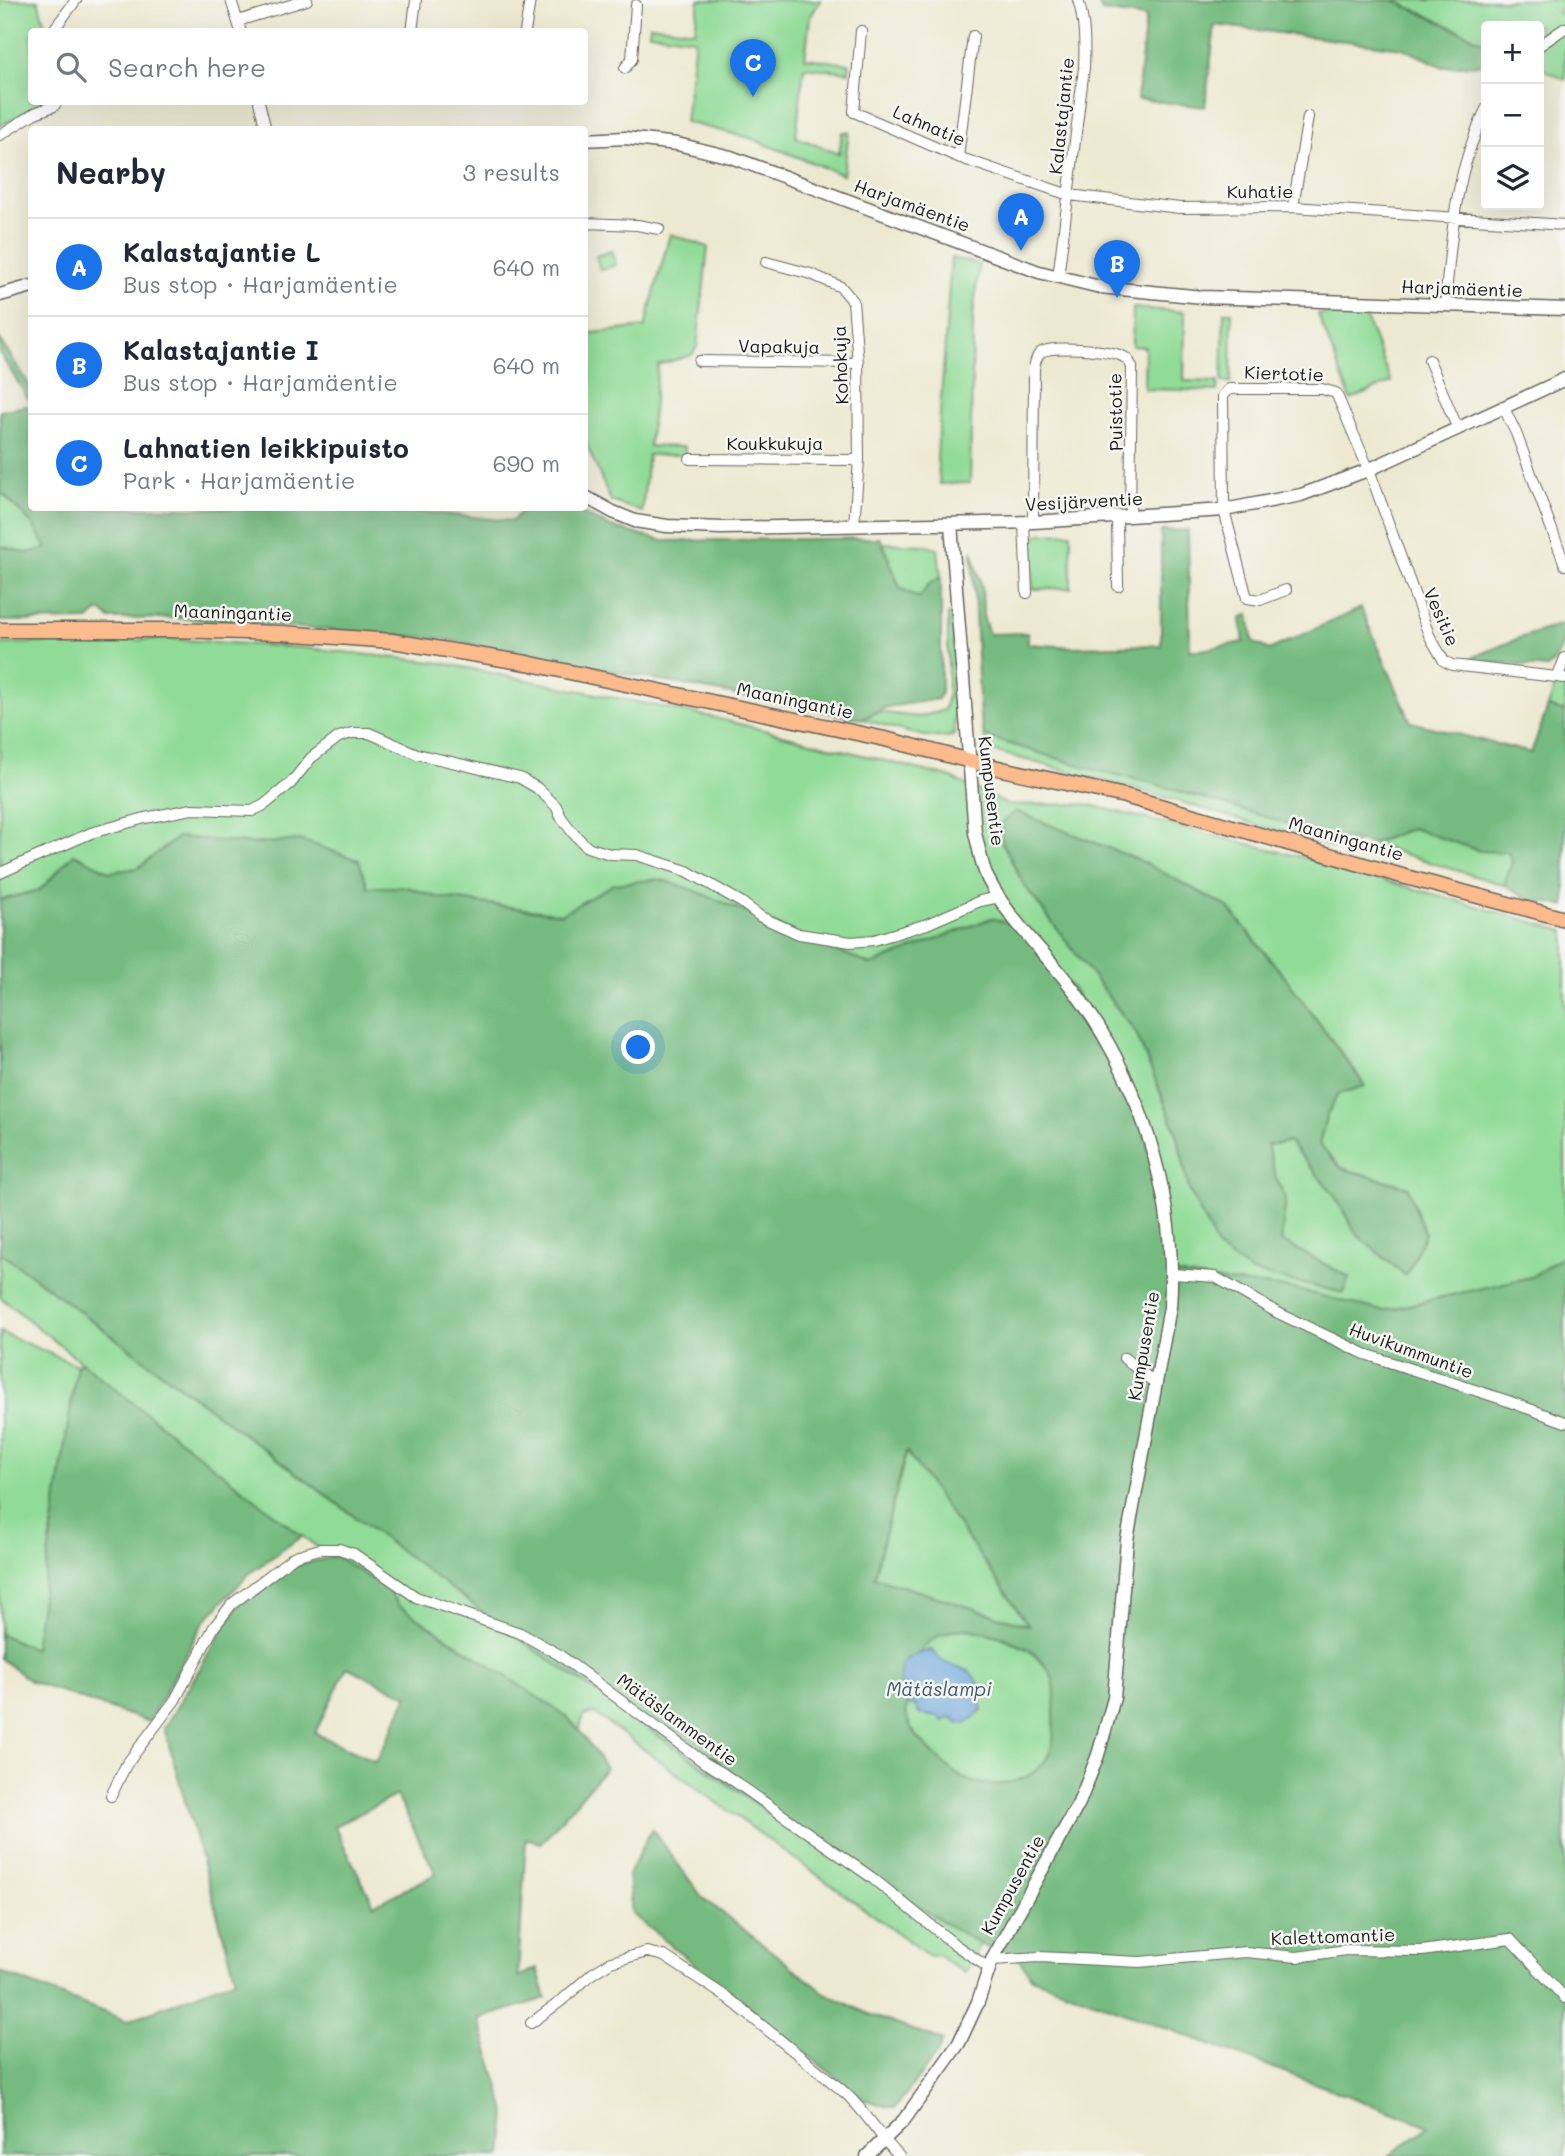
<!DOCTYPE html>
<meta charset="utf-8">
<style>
:root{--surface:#fff;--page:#f6f6f7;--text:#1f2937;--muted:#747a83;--line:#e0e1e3;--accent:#1a73e8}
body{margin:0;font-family:Mali,sans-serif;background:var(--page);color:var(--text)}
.controls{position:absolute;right:21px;top:21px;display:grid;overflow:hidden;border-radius:7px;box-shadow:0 7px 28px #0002}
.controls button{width:63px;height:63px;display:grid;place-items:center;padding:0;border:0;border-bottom:2px solid var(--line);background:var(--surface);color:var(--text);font:35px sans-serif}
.you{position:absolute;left:639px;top:1048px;width:24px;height:24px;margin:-18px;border:5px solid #fff;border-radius:50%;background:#1a73e8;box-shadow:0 0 0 10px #1a73e833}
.badge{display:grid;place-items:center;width:46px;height:46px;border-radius:50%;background:var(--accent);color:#fff;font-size:23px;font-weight:700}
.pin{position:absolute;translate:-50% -58px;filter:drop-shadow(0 2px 4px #0008)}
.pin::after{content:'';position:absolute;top:37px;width:24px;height:21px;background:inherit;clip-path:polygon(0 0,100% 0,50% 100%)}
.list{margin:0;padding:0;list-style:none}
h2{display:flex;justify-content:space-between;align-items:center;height:91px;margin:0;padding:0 28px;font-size:30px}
h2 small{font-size:23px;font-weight:400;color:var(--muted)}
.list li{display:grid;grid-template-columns:46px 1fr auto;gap:21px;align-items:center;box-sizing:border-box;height:98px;padding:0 28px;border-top:2px solid var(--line)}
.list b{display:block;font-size:26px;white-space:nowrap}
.list p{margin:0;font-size:23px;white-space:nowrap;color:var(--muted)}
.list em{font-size:23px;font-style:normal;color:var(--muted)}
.icon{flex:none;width:38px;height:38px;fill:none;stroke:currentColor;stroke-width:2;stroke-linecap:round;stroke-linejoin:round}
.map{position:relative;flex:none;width:1565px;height:2156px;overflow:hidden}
.search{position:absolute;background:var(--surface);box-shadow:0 7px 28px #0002;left:28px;top:28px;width:560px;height:77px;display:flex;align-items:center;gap:18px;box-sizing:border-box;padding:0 24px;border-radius:7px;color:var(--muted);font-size:26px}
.panel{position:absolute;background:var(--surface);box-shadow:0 7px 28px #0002;left:28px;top:126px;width:560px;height:385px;border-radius:7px}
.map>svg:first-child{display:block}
.green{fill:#90db97;stroke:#567c5a;stroke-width:2;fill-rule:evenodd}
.forest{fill:#74bb80;stroke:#486c4e;stroke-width:2;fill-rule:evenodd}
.water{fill:#69a4d9;stroke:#42607a;stroke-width:2}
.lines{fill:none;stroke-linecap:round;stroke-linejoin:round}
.minor-casing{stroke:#65645b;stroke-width:12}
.tertiary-casing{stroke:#65645b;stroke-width:15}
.primary-casing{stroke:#65645b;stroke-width:17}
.minor{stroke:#fff;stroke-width:10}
.tertiary{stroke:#fff;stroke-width:12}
.primary{stroke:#fbbb8c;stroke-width:14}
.labels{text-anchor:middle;stroke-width:5;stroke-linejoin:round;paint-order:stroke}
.street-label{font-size:18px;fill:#1c1c1c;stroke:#f6f6f2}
.water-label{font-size:19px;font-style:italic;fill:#3f5971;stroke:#f6f6f2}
</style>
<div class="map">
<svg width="1565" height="2156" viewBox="0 0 1565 2156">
<rect width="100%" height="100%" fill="#f6f6f2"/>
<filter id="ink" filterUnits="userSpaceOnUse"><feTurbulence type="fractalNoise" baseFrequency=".0143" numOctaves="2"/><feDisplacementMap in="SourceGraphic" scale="14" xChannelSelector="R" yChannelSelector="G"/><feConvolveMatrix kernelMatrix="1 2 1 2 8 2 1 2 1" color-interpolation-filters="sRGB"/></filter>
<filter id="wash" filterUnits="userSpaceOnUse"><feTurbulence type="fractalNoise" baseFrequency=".00686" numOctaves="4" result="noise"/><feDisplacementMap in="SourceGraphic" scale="28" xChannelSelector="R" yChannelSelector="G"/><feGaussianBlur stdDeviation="1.57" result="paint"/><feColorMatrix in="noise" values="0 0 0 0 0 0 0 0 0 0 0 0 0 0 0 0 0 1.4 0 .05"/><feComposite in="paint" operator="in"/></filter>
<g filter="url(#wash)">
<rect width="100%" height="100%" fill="#ede9d1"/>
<!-- green -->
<path class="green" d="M0,0H38L45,26L44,31L32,32V102H43L0,126Z
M699,0H821L810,17L805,58L850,64L849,72L804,67L796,137L839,154L842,132H849L843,175L750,138L685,122L695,39L649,33L650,25L695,31Z
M1393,0H1561L1565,4L1557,12L1565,16V80L1539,67V26H1486V43Z
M670,234L708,247L697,347L692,355L658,365L649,446L685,447V455H648L642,512L611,501L585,441V334L645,327Z
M612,251L616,265L600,270L596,256Z
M951,258L979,264L973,315L970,483L940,484L937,457Z
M1133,308L1185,312L1184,381L1218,382L1217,391L1144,389L1145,347L1132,346Z
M1224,312H1232L1231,382H1222Z
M1318,314L1365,316L1391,382L1351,400Z
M0,494L4,495L33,525L48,549L27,553L0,546Z
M1071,533V588L1033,589L1032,540L1034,536L1041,534Z
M883,543L924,545L938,548L941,577L929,584L919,598L900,588Z
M952,612L955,683L954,735C935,744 883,724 862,719L877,712L919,717L944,710L948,695V615Z
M170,639L306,648L442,663L712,717L949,777L1009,805L1086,804L1305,858L1565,931V1255L1531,1277L1382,1311L1290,1288L1227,1282L1173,1274L991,918L871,965L693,890L614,884L561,914L436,897L407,887H368L300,840L254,844L178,837L139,868L110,872L74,854L40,890L0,900V644ZM1002,842L1228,907L1288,981L1365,1085L1338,1094L1327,1115L1319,1144L1341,1168L1409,1187L1406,1276L1357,1235L1333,1193L1289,1142L1267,1145L1276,1178L1286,1199L1281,1242L1349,1277L1219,1249L1189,1189L1177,1133L1136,1033L1024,885Z
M1558,676L1565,678V712L1548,707Z
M984,736L1095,770L1152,783L1312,831L1357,841L1351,853L1154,794L989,750Z
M1412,828L1480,851L1508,852L1512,863L1504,885L1371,844Z
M0,1252L508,1631L578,1673L798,1833L980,1944L965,1973L946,1962L939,1955L929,1956L595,1714L584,1715L579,1730L565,1716L397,1605L387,1589L320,1549L257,1503L0,1297Z
M0,1332L77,1365L34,1650L0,1634Z
M907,1451L1031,1626L911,1590L968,1629L999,1636L1029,1650L1072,1693L1065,1780L930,1796L846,1548L879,1557ZM931,1650L944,1662L969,1671L980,1685V1693L911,1656Z"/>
<!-- forest -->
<path class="forest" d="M1097,0H1393L1486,43V64L1443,67L1403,48L1215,25L1205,107L1137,99L1146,17L1102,11Z
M0,339L31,388V403L0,354Z
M31,405L32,508H386L512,521L525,508H571L611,527L663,541L880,538L900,588L919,598L929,584L941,577V692L938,699L887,707L862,719L444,639L179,618L110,619L102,611L97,612L88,620L0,621V546L27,553L47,548L33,525L4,495L0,494V411Z
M1188,530L1190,650H1201L1244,642L1241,618L1249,614L1253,642L1269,650L1361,608L1411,722L1531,753L1548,707L1565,712V906L1528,899L1504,885L1512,863L1508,852L1480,851L1412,828L1371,844L1312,831L1152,783L1095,770L984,736L980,717L972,550L982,588L983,616L989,634L1028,633V644L1072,647L1161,645V531Z
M1565,623C1565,638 1560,660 1547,668L1467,660L1517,639Z
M1015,811L1141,861L1228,907L1288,981L1365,1086L1338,1094L1327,1115L1319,1144L1341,1168L1408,1187L1425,1234L1406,1276L1357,1235L1333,1193L1289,1142L1267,1145L1276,1178L1286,1199L1281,1241L1349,1277L1344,1293L1251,1272L1218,1249L1189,1189L1177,1133L1136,1033L1024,885L1002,842V823Z
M178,837L254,844L300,840L359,860L368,887H407L436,897L561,914L614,884L660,879L693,890L871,965L992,918L1018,926L1074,990L1142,1118L1173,1274L1227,1282L1290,1288L1382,1311L1531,1277L1565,1255V2156H1388L1429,2126L1032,1978L1018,1958L980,1944L798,1833L508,1631L0,1252V900L40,890L74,854L110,872L138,868ZM906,1452H907L1029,1626L874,1577ZM968,1629C997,1634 1040,1646 1052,1677C1057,1689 1054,1702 1054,1714C1054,1728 1055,1743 1048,1756C1034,1783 989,1792 963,1778C953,1773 942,1762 934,1754C921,1741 903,1725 907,1705C899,1693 900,1675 904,1661L920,1653L925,1645L938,1636L954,1630Z
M81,1362L302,1536L250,1573L204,1621L149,1722L30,1681L0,1658V1634L34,1649L77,1365Z
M336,1556L387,1589L398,1605L566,1716L579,1730L606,1768L541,1843L526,1838L518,1977L537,1968L546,1998L479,2019L506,2112L502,2156H0V1972L127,2021L236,1979L164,1728L238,1605L293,1566ZM347,1667L408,1696L376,1762L315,1733ZM397,1795L436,1874L374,1905L334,1826Z
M652,1829L702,1897L825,1993L868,2014L943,2041L937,2054L895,2108L864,2100L632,1914L628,1875Z"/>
<!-- water -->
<path class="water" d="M931,1650L944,1662L969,1671L980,1685L982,1711L966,1724L957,1722L951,1717L943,1721L937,1717L919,1714L916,1706L907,1705C901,1697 897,1671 904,1661C910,1654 923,1652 931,1650Z"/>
</g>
<g filter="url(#ink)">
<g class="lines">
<!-- minor casing -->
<g class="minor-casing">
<path id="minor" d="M231,0L241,32
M238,21L307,0
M861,31L854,112L958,157L1069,195L1180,208L1293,207L1565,225
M52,32L76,0
M412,32L416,0
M525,32L530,0
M1539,46L1565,28
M625,68L632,59L636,5
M259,102L266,130
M0,135L35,113L54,106L57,102
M958,157L973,36
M1293,207L1308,117
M584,223L637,225L659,229
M766,262L811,274L841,287L853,301L858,363L859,460L854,525
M1058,278L1084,68C1085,45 1085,22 1078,0
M1445,305C1452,233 1454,175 1486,109
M1429,360L1457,427
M699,361L858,363
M1503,406L1516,433L1565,565
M690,459L859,460
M1117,518L1118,586
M1024,522L1027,593
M1033,522L1034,368C1035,363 1036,357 1040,353C1050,344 1109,350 1122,356C1128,358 1129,362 1132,367L1130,517
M1286,590L1260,600L1247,598L1224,510L1223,396L1229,389H1322L1336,393L1371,475L1429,635L1444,661L1452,665L1565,678
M1558,676L1565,658
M0,873L91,833L145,818L192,809L252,811L264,805L291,783L311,758L339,737L352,733H369L417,754L520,778L537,788L556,806L561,817L573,833L587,847L610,854L637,855L687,871L741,902L761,917L799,934L851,942L874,940L927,924L980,901L1000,897
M1173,1274L1215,1277L1278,1313L1365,1354L1505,1400L1565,1422
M1124,1358L1156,1384
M111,1796L126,1765L175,1700L214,1627L232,1604L295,1556L320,1549H339L354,1554L416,1597L520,1633L558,1654L705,1763L721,1772L871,1877L954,1944L989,1968
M992,1960L1040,1957L1140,1962L1245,1952L1297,1957L1346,1950L1422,1951L1510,1939L1565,1998
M531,2023L561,2001L593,1973L611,1962L647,1952L664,1956L728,1998L843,2091C866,2111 878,2135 899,2156"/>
</g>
<!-- tertiary casing -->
<g class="tertiary-casing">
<path id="tertiary" d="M584,140L625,138L677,144L731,157L1039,272L1100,287L1203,297L1565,309
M0,295L32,286
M584,496L613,512L635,521L667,526L722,528L1033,522L1224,510L1301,495L1368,470L1565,379
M867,2156L904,2120L959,2043L978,2002L992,1960L1079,1803L1098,1755L1114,1698L1127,1540L1170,1307C1178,1198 1140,1080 1075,992C1047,954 1010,922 988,879C981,865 979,847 975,833L951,524"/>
</g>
<!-- primary casing -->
<g class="primary-casing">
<path id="primary" d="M0,630H169L282,633L392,641L527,663L885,739L1002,769L1125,796L1402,876L1565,919"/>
</g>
<!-- minor -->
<use href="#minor" class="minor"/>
<!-- tertiary -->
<use href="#tertiary" class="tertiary"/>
<!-- primary -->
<use href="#primary" class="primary"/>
</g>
</g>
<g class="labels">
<!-- street labels -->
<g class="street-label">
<text transform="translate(1062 116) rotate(-84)" y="6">Kalastajantie</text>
<text transform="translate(929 126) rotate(23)" y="6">Lahnatie</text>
<text x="1260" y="198">Kuhatie</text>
<text transform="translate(912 206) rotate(20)" y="6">Harjamäentie</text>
<text transform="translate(1462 289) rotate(2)" y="6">Harjamäentie</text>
<text transform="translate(779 347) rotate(1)" y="6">Vapakuja</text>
<text transform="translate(841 365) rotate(-92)" y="6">Kohokuja</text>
<text transform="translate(1284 374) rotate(2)" y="6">Kiertotie</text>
<text transform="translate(1116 412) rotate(-91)" y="6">Puistotie</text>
<text x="775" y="450">Koukkukuja</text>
<text transform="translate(1084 502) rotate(-3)" y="6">Vesijärventie</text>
<text transform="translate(233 613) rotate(2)" y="6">Maaningantie</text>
<text transform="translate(1441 617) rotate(66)" y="6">Vesitie</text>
<text transform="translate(795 701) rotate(12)" y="6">Maaningantie</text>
<text transform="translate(991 791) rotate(83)" y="6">Kumpusentie</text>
<text transform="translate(1346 839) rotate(16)" y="6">Maaningantie</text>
<text transform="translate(1144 1346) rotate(-80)" y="6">Kumpusentie</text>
<text transform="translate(1411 1351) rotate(20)" y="6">Huvikummuntie</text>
<text transform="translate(677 1720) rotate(36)" y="6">Mätäslammentie</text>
<text transform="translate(1013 1885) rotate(-61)" y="6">Kumpusentie</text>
<text transform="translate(1333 1937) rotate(-2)" y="6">Kalettomantie</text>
</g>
<!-- water labels -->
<g class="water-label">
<text x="939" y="1696">Mätäslampi</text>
</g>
</g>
</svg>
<div class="controls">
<button>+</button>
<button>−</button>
<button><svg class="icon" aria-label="layers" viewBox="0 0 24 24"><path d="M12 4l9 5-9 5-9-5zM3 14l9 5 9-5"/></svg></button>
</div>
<div class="you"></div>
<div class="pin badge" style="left:1021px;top:251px">A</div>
<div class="pin badge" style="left:1117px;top:298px">B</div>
<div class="pin badge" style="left:753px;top:97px">C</div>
<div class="search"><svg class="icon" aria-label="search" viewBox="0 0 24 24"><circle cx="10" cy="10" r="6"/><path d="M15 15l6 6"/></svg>Search here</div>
<section class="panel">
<h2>Nearby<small>3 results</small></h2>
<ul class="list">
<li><span class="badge">A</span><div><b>Kalastajantie L</b><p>Bus stop · Harjamäentie</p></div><em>640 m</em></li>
<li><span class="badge">B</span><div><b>Kalastajantie I</b><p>Bus stop · Harjamäentie</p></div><em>640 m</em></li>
<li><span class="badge">C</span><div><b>Lahnatien leikkipuisto</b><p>Park · Harjamäentie</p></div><em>690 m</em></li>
</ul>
</section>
</div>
